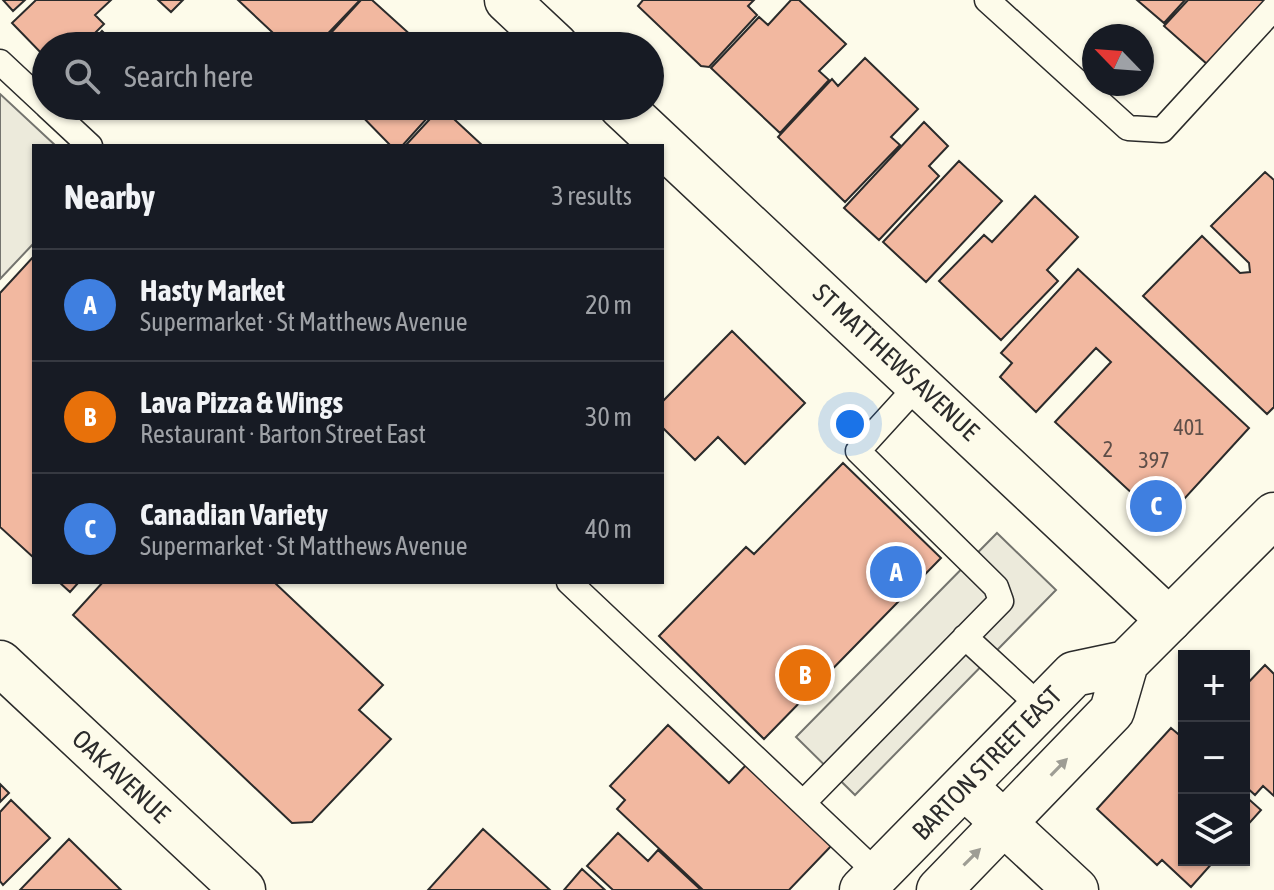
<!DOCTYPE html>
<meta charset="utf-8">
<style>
:root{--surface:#171b24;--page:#20242c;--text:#f1f3f6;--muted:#9ea1a6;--line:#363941;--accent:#7c3aed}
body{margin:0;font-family:"Asap Condensed",sans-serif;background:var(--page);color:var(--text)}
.controls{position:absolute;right:24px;bottom:24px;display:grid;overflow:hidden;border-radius:0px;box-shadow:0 2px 6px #0004}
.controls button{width:72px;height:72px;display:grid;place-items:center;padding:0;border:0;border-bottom:2px solid var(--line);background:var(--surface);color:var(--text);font:40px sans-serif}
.compass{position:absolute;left:1082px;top:24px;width:72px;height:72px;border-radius:50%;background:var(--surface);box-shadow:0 2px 6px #0004;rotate:295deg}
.you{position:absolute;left:850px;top:424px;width:28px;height:28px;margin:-20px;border:6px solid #fff;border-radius:50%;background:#1a73e8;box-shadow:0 0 0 12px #1a73e833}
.badge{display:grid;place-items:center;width:52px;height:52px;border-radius:50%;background:var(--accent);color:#fff;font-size:26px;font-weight:700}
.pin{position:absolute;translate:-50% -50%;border:4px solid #fff;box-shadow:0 2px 8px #0006}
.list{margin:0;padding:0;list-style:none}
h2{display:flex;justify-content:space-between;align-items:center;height:104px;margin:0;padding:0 32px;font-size:34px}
h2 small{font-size:26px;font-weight:400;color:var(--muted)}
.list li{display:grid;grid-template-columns:52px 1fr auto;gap:24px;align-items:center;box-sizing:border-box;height:112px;padding:0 32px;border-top:2px solid var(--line)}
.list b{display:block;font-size:30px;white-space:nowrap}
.list p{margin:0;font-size:26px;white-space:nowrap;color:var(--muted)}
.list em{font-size:26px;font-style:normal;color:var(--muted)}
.icon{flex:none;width:44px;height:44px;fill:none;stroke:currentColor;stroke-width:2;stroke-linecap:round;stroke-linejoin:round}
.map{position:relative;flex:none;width:1274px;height:890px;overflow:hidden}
.search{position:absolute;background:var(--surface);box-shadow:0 2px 6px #0004;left:32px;top:32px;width:632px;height:88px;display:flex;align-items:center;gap:20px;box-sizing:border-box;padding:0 28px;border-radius:44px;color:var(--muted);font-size:30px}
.panel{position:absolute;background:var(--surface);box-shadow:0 2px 6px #0004;left:32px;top:144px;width:632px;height:440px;border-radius:0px}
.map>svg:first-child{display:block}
.parking{fill:#eceadb;stroke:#74746e;stroke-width:2}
.building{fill:#f2b8a0;stroke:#2b2b2b;stroke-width:2}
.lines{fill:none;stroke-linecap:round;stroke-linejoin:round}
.lane-casing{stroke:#2b2b2b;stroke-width:27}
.street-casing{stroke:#2b2b2b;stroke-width:47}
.secondary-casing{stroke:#2b2b2b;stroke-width:47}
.lane{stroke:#fdfbea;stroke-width:24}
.street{stroke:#fdfbea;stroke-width:44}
.secondary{stroke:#fdfbea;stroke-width:44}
.oneway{fill:#9e9d94}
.labels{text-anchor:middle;stroke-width:6;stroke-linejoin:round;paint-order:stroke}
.number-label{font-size:22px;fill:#5d4e48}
.street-label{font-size:26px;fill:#2b2b2b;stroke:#fdfbea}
</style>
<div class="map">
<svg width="1274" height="890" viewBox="0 0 1274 890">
<rect width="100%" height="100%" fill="#fdfbea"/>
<!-- parking -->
<path class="parking" d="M0,94L56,146H34V243L0,279Z
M997,533L1056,590L855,795L796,737Z"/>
<!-- building -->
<path class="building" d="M3,0H25L13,11Z
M36,0H111L95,15L104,24L82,46H46V58L12,23Z
M158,0H183L171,12Z
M238,0H360L316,46H287Z
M361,0H372L413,37L405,46H319Z
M643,0H754L748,6L757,15L709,67L701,66L638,6Z
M791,0H799L846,44L819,71L829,80L780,133L711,68L759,17L768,25Z
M1137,0H1185L1164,23Z
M1188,0H1265L1207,64L1164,26Z
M102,31L117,46H88Z
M865,58L918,109L891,137L900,145L845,202L778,137L832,79L838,86Z
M86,106H104L96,115Z
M352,106H438L402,146H391Z
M441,107L483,146H405Z
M924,122L948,146L929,166L939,176L879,240L844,208Z
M959,161L1002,201L926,282L883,242Z
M1265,172L1274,180V407L1267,414L1143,296L1202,236L1240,273L1250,272L1249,263L1211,226Z
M1035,196L1078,237L1047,270L1058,281L1001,340L939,281L984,235L992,242Z
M34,256V558L0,527V293Z
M1078,269L1249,428L1163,522L1055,422L1111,362L1096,348L1036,412L1000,377L1012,363L1001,353Z
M732,331L805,403L745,464L718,437L695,460L662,427V402Z
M843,463L941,558L764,739L659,636L746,547L754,554Z
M59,582H79L70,592Z
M103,582H274L383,685L359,710L391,739L312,822L292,823L73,615Z
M1265,665L1274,674V796L1263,786L1255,795L1244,785V687Z
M668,725L729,783L747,764L833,844L789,890H703L617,809L625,800L610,786Z
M1171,728L1184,739V860H1215L1191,887L1162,860L1157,865L1097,809Z
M0,784L9,793L0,802Z
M1244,795L1261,810L1244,829Z
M11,800L50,838L3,885L0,881V812Z
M483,829L550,890H428Z
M618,833L648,861L658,850L701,890H613L587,866Z
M69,839L121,890H20Z
M582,869L605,890H564Z"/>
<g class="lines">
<!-- lane casing -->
<g class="lane-casing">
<path id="lane" d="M987,0L1128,128L1162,130L1274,8
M0,62L46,105
M47,106L90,146
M569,582L878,874
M965,637L1042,708
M803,803L1001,601L996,587L858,451L920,383"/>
</g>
<!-- street casing -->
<g class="street-casing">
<path id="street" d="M507,0L556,46
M621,106L1169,620
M0,663L243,890
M965,787L1076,890"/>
</g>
<!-- secondary casing -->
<g class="secondary-casing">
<path id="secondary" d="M862,890L1074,674L1126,663
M939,890L1112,711L1126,663L1274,515"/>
</g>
<!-- lane -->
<use href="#lane" class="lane"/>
<!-- street -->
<use href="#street" class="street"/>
<!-- secondary -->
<use href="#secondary" class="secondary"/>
</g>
<!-- one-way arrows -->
<defs><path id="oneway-solid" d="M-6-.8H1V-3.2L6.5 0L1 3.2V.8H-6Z" transform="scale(2)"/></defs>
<g class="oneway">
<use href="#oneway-solid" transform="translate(1059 767) rotate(-46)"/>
<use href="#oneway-solid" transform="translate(972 857) rotate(-45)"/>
</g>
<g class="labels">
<!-- number labels -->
<g class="number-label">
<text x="1189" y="435">401</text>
<text x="1108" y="457">2</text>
<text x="1154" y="468">397</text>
</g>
<!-- street labels -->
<g class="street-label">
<text transform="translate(896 362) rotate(43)" y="9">ST MATTHEWS AVENUE</text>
<text transform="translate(987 763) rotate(-46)" y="9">BARTON STREET EAST</text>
<text transform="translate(121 776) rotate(43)" y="9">OAK AVENUE</text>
</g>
</g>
</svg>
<div class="controls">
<button>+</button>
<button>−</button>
<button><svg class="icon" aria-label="layers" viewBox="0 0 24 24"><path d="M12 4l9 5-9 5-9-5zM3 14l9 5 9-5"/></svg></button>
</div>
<svg class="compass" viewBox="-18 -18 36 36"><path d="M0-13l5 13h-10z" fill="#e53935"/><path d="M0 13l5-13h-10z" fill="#9ea1a6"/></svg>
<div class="you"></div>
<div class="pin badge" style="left:896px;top:572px;background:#3f7fe0">A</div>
<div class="pin badge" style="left:805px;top:675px;background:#e8710a">B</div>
<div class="pin badge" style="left:1156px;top:506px;background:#3f7fe0">C</div>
<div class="search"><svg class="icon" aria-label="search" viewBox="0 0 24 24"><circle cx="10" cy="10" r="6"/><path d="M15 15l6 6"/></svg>Search here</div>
<section class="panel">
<h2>Nearby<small>3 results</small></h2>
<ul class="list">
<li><span class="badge" style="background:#3f7fe0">A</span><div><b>Hasty Market</b><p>Supermarket · St Matthews Avenue</p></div><em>20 m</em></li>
<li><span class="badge" style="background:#e8710a">B</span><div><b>Lava Pizza &amp; Wings</b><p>Restaurant · Barton Street East</p></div><em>30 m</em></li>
<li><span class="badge" style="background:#3f7fe0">C</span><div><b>Canadian Variety</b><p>Supermarket · St Matthews Avenue</p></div><em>40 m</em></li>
</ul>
</section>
</div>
